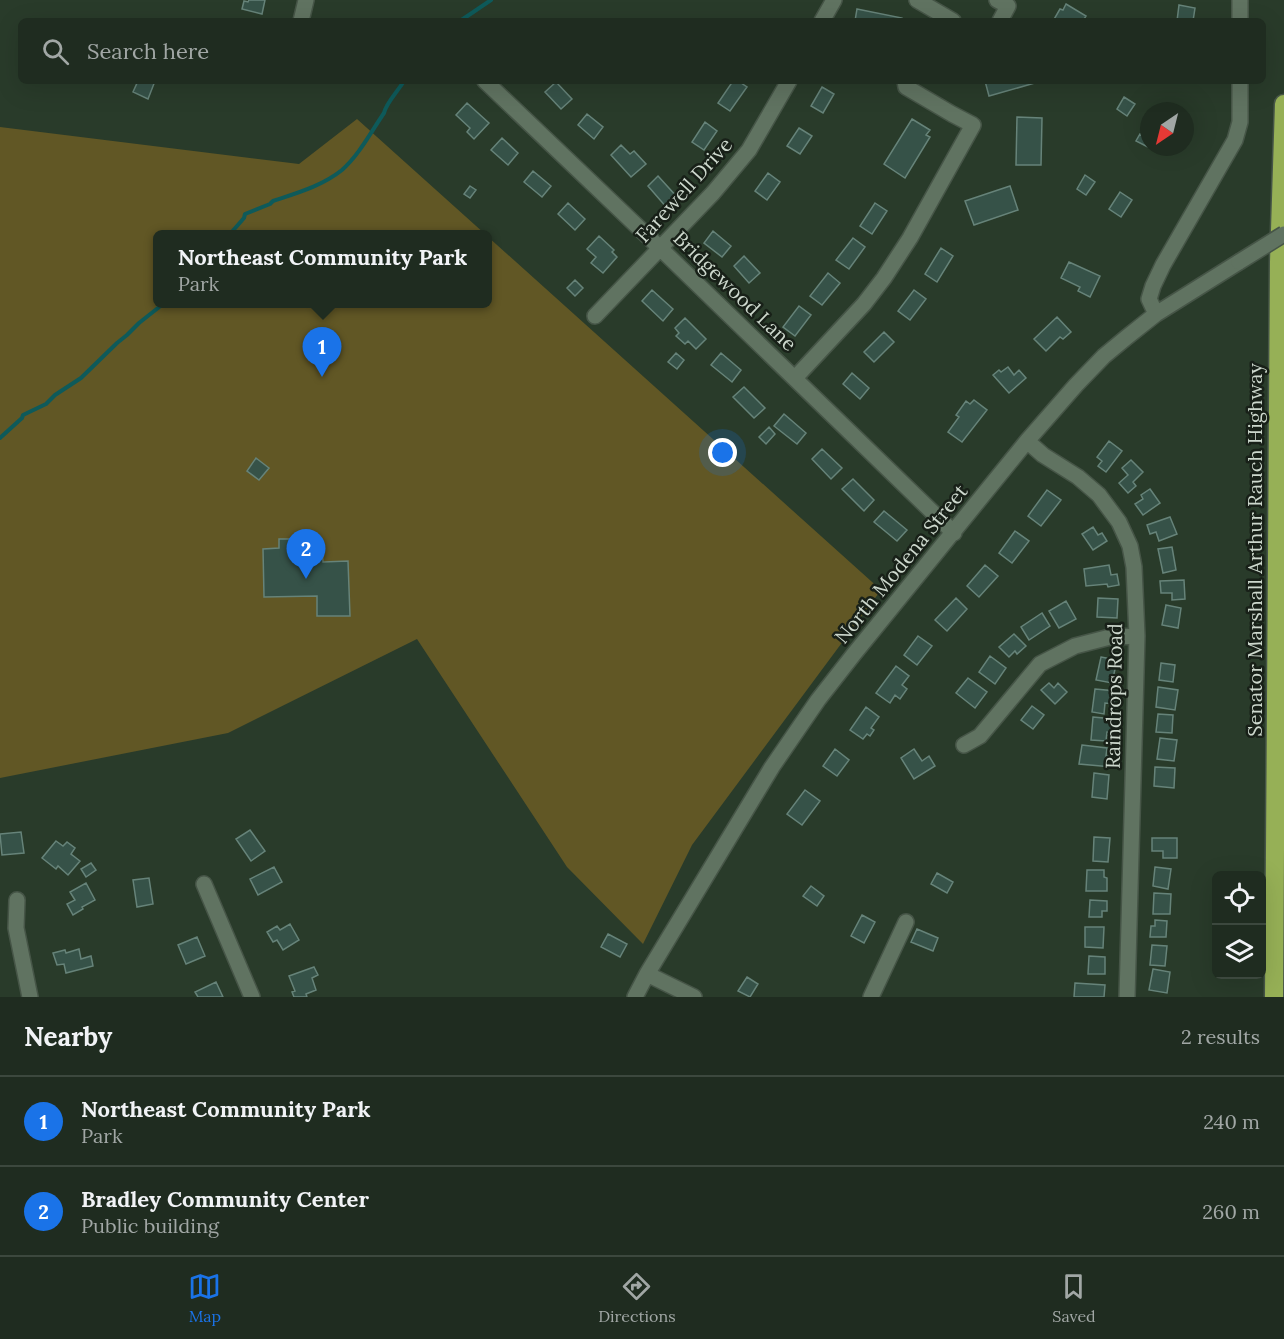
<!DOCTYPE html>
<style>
:root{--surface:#1f2c20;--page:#273429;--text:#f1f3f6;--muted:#a1a7a5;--line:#3c483e;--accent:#1a73e8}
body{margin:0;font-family:Lora,serif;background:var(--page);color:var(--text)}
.controls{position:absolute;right:18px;bottom:18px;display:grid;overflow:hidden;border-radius:9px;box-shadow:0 6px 24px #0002}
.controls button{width:54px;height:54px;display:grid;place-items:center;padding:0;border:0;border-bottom:2px solid var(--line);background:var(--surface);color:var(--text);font:30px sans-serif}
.compass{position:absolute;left:1140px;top:102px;width:54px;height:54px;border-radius:50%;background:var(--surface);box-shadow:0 6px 24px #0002;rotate:215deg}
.you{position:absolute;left:723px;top:453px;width:21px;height:21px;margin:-15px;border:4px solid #fff;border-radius:50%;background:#1a73e8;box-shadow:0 0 0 9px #1a73e833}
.badge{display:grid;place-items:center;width:39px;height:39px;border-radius:50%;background:var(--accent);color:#fff;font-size:20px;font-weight:700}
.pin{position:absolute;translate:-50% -50px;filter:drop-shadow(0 2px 3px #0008)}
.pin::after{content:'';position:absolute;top:32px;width:21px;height:18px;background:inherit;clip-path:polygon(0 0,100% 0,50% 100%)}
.popup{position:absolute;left:153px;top:230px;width:339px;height:78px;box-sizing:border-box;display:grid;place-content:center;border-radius:9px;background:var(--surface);filter:drop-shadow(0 2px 4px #0005);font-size:20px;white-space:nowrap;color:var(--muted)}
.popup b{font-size:22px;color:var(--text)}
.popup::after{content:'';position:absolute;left:50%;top:100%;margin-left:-12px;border:12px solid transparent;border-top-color:var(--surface)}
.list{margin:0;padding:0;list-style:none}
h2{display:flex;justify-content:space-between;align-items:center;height:78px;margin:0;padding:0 24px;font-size:26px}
h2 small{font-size:20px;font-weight:400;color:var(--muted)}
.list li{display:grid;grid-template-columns:39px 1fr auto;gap:18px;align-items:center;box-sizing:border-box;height:90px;padding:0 24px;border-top:2px solid var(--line)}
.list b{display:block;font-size:22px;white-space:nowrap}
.list p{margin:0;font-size:20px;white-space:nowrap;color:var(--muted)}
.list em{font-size:20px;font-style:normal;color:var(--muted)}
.icon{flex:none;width:33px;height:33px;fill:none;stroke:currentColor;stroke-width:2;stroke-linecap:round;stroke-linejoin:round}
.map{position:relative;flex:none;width:1284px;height:997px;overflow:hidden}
.search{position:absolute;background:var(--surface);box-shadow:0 6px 24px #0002;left:18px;right:18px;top:18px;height:66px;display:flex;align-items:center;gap:15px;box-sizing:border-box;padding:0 21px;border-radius:9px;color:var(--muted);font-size:22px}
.sheet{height:258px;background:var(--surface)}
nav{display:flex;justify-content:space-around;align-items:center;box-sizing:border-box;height:84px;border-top:2px solid var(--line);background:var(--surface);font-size:16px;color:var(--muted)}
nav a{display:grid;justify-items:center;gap:3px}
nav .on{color:var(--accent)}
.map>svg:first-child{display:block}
.green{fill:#615725}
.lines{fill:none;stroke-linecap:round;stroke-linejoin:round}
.stream{stroke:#0e5a5a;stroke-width:4}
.building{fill:#365248;stroke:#668379;stroke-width:1.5}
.minor-casing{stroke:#465547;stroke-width:18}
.highway-casing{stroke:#465547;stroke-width:21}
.minor{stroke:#607361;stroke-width:15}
.highway{stroke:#96b056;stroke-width:18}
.minor-bridge-casing{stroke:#465547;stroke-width:18;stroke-linecap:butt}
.minor-bridge{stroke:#607361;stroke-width:15}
.labels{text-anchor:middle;stroke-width:5;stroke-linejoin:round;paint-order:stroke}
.street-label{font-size:20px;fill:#cdd8cd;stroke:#182018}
</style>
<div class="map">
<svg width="1284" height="997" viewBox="0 0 1284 997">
<rect width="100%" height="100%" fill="#293b2a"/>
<!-- green -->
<path class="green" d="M357,119L485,234H157V304H487V236L881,590L692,845L643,944L567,867L417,639L228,733L0,778V127L299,164Z"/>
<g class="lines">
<!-- stream -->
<path class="stream" d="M460,21L491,0
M230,234L244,218L245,214L270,204L273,201C297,193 322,186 342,170C359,155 371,132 384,113C386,103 398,91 404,81
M0,438L22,418L23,415L46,404L55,395L81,378L117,343L127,335L139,323L163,304"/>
</g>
<!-- building -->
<path class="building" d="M249,0H265L262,14L242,9L244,1L248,2Z
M1066,4L1086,16L1083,21H1053L1060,9L1063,10Z
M1179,5L1195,8L1193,21H1177Z
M857,9L902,18V21H904H855Z
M138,81H155L148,99L133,92Z
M733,81H738L747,87L730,111L718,103Z
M985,81H1035V83L989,96Z
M556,82L572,99L561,109L545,92Z
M822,87L834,94L823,113L811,106Z
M1124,97L1135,104L1127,116L1117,109Z
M467,103L489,123L474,139L467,132L470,128L456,115Z
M587,114L603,127L594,139L578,125Z
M1017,117L1042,118L1041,165H1016Z
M912,119L930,130L926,135L930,137L905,178L884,164Z
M705,122L717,131L704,150L692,142Z
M799,128L812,136L800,154L787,146Z
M1140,134L1149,139L1148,147L1136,141Z
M502,138L518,153L508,165L491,150Z
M621,145L630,154L634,151L646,164L631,177L611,155Z
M533,171L551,186L542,197L524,182Z
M768,173L780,182L767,200L755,191Z
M1085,175L1095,182L1086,195L1077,189Z
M658,176L678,198L667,208L648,186Z
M470,186L476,190L470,198L464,194Z
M1010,186L1018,210L974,225L965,201Z
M1120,192L1132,200L1121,217L1109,209Z
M568,203L585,219L575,230L558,214Z
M875,203L887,211L872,234L860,226Z
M713,231L731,246L722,257L704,243Z
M599,236L614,250L612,252L617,257L603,273L591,263L596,257L587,249Z
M853,238L865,247L849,269L836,260Z
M941,248L953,256L937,282L925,274Z
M744,256L760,273L749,283L734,266Z
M1069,262L1100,276L1090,297L1078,291L1080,287L1061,278Z
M828,273L840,283L822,305L810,296Z
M575,280L583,288L575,296L567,288Z
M652,290L673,309L663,321L642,301Z
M914,290L926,299L910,320L898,311Z
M799,306L811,315L795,336L783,327Z
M1057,317L1071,332L1063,339L1060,337L1046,351L1034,339Z
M685,318L706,339L696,349L688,341L685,344L676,336L679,333L675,328Z
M884,332L894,342L874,362L864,352Z
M676,353L684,360L677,369L668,362Z
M721,353L741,370L732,382L711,365Z
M1008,367L1014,375L1019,370L1026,378L1009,393L993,375L999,370L1001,372Z
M852,373L869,388L860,399L843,384Z
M744,387L765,408L754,418L733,397Z
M974,400L987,410L962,442L948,432L959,417L956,415L966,401L970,404Z
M784,414L806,433L797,444L774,426Z
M769,427L775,434L766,444L759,437Z
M1109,441L1122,451L1106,472L1098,466L1102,461L1097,457Z
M822,449L842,468L831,479L812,459Z
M256,458L269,468L259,480L247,471Z
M1131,460L1143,472L1133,482L1136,486L1128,493L1119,483L1128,475L1122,468Z
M853,479L874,500L864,511L842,489Z
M1150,489L1160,503L1143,515L1135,504L1143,499L1141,495Z
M1047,490L1061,500L1041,526L1028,516Z
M884,511L907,530L897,541L874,522Z
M1170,517L1177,534L1159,541L1156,532L1150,534L1147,525Z
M1093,527L1098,535L1102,533L1107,541L1093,550L1082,534Z
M1015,531L1029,541L1012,563L999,553Z
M279,539H309V548H322L323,562L348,561L350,616H317V596L264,597L263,549L279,548Z
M1172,547L1176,570L1163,573L1158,549Z
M985,565L998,576L979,597L967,586Z
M1109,565L1111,575L1117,574L1119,585L1108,587L1107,584L1086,586L1084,569Z
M1184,580L1185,599L1172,600V593H1161L1160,581Z
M956,598L967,609L947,631L935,620Z
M1098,598L1118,599L1117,618L1097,617Z
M1066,601L1076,619L1059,628L1049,611Z
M1166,605L1181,608L1178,628L1162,625Z
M1042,613L1050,626L1029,640L1021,627Z
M1014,634L1026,646L1017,654L1015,651L1009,657L999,647Z
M918,636L932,646L917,665L904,655Z
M990,656L1006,668L995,684L979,672Z
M1101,657L1117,660L1112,683L1096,680Z
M1161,663L1175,665L1173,682L1159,680Z
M896,666L909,676L902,685L907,689L900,699L895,695L890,703L876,693Z
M968,678L987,692L975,708L956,693Z
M1049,683L1054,688L1058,683L1067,692L1055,704L1041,690Z
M1158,687L1178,690L1175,710L1156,707Z
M1095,689L1116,691L1114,704L1105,703L1104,714L1092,712Z
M1032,706L1044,715L1033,729L1021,720Z
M866,707L879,717L871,728L874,730L870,736L867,734L863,739L850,730Z
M1158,714L1173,715L1172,733L1156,732Z
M1093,717L1114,719L1113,733L1107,732L1106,741L1091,740Z
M1160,738L1177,740L1174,761L1157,759Z
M1082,745L1107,748L1106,756H1113L1112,767L1079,764Z
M835,749L849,760L837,776L823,766Z
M914,749L922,761L929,756L935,766L914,779L901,758Z
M1155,767L1175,768L1174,788L1154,786Z
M1094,773L1109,775L1107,799L1092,797Z
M805,790L820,801L802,825L787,814Z
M250,830L265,851L251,861L236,839Z
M21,832L24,853L2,855L0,834Z
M1094,837L1110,838L1108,862L1093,861Z
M1152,838H1177V858H1163V851H1152Z
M56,841L63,846L67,842L75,848L71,854L80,861L68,875L58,866L56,869L42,858Z
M91,863L96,870L86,877L81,869Z
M274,867L282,882L258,895L250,879Z
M1155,867L1171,869L1168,889L1153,886Z
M1087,870H1104V877L1107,878V891H1086Z
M937,873L953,882L947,893L931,884Z
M149,878L153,904L137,907L133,880Z
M86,883L95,900L82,907L83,909L73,915L67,904L75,900L70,892Z
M811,886L824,896L817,906L803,896Z
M1154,893L1171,894L1170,914H1153Z
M1090,900L1107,901V911H1102V917H1089Z
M862,915L875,922L864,943L851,936Z
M1155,920L1167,921L1166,937H1150L1151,926H1155Z
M290,924L299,940L283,950L277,940L273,942L267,932L277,926L280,930Z
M1085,927H1104L1103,948L1085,947Z
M917,929L938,938L933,951L911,942Z
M608,934L627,944L620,957L601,947Z
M197,937L205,956L186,964L178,945Z
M1152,945L1167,946L1165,966L1150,965Z
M79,949L81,959L91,956L93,966L66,973L64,964L57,965L53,953L65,950L66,953Z
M1089,956L1105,957V974H1088Z
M314,967L318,975L312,978L316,990L306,994L307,997H294L292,992L295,991L289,976Z
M1153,969L1170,972L1167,993L1149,990Z
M747,977L758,984L750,997L738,991Z
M216,982L223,997H198L195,992Z
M1075,983L1105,985L1104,997H1074Z"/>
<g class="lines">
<!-- minor casing -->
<g class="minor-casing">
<path id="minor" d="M917,0L953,21
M997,0L1008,6L1000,21
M1240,0V21
M301,21L306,0
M822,21L834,0
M485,81L660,248L954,533
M1156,314L1149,299L1153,286L1163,265L1235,140L1240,122V81
M595,316L713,193L749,150L789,81
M795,378L864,304L884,278L910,238L973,125L952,114L906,87L905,81
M1027,441L1043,455L1078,477L1099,495L1119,522L1130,546L1134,567L1137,636L1127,997
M964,745L980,736L1040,664L1075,646L1110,637L1137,636
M204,884L252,997
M17,900L16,928L30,997
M647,974L694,997
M635,997L647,974L772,767L818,700L854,654L1027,441L1076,385L1104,356L1127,337L1156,314L1239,262
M871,997L906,922"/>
</g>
<!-- highway casing -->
<g class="highway-casing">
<path id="highway" d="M1274,997L1279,262L1284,104"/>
</g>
<!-- minor -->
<use href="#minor" class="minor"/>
<!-- highway -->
<use href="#highway" class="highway"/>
<!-- minor-bridge casing -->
<g class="minor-bridge-casing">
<path id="minor-bridge" d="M1239,262L1284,234"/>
</g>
<!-- minor-bridge -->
<use href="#minor-bridge" class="minor-bridge"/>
</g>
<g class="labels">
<!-- street labels -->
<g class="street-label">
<text transform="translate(684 190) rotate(-48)" y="7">Farewell Drive</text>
<text transform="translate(735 291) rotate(44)" y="7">Bridgewood Lane</text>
<text transform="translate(1255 550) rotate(-90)" y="7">Senator Marshall Arthur Rauch Highway</text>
<text transform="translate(901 564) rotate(-51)" y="7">North Modena Street</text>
<text transform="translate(1114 696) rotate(-89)" y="7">Raindrops Road</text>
</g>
</g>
</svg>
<div class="controls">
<button><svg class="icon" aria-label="locate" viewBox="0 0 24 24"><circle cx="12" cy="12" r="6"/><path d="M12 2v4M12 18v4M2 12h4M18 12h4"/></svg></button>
<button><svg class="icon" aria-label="layers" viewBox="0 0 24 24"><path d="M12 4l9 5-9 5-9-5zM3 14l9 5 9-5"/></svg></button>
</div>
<svg class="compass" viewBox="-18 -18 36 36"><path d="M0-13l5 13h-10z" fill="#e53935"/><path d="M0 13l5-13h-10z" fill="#a1a7a5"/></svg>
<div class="you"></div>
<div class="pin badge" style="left:322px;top:377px">1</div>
<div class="popup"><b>Northeast Community Park</b>Park</div>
<div class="pin badge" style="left:306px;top:579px">2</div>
<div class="search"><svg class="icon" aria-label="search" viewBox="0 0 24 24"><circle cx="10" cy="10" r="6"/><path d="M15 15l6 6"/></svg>Search here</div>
</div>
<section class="sheet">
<h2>Nearby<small>2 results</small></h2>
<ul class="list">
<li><span class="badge">1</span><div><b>Northeast Community Park</b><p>Park</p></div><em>240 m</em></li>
<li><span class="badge">2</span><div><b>Bradley Community Center</b><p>Public building</p></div><em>260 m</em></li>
</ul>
</section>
<nav>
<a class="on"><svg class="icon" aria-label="map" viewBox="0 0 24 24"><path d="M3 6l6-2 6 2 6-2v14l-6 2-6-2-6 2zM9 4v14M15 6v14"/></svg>Map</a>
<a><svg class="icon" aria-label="directions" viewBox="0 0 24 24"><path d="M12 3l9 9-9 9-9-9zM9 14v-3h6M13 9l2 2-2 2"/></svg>Directions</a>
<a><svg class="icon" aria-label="saved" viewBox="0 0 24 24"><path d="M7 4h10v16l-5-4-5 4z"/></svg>Saved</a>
</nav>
